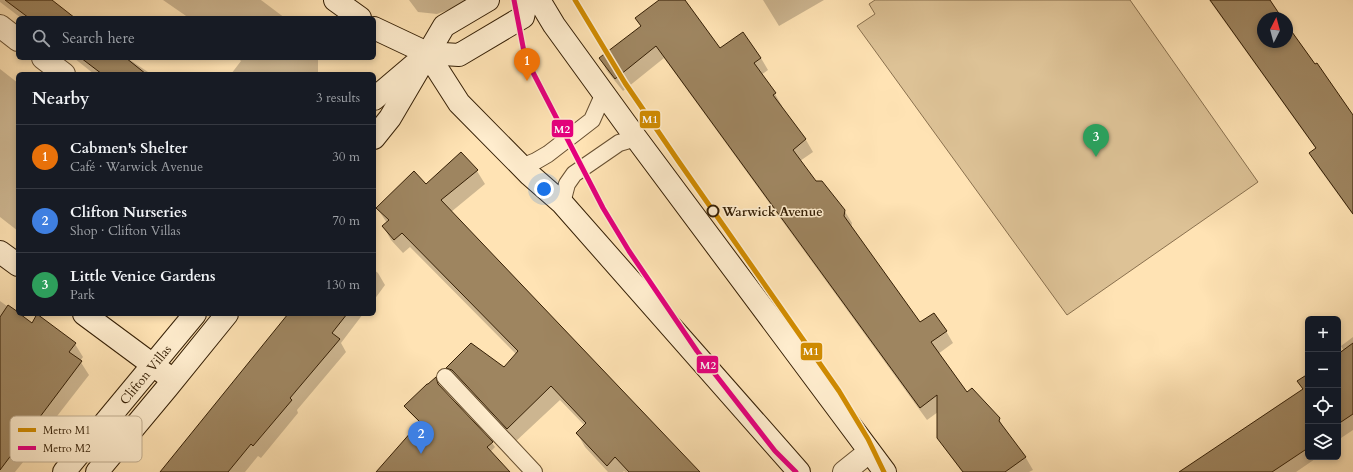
<!DOCTYPE html>
<meta charset="utf-8">
<style>
:root{--surface:#171b24;--page:#242831;--text:#f1f3f6;--muted:#9ea1a6;--line:#363941;--accent:#8c9099}
body{margin:0;font-family:Cardo,serif;background:var(--page);color:var(--text)}
.controls{position:absolute;right:12px;bottom:12px;display:grid;overflow:hidden;border-radius:6px;box-shadow:0 2px 6px #0003}
.controls button{width:36px;height:36px;display:grid;place-items:center;padding:0;border:0;border-bottom:1px solid var(--line);background:var(--surface);color:var(--text);font:20px sans-serif}
.compass{position:absolute;left:1257px;top:12px;width:36px;height:36px;border-radius:50%;background:var(--surface);box-shadow:0 2px 6px #0003;rotate:6deg}
.you{position:absolute;left:544px;top:189px;width:14px;height:14px;margin:-10px;border:3px solid #fff;border-radius:50%;background:#1a73e8;box-shadow:0 0 0 6px #1a73e833}
.badge{display:grid;place-items:center;width:26px;height:26px;border-radius:50%;background:var(--accent);color:#fff;font-size:13px;font-weight:700}
.pin{position:absolute;translate:-50% -33px;filter:drop-shadow(0 1px 2px #0008)}
.pin::after{content:'';position:absolute;top:21px;width:14px;height:12px;background:inherit;clip-path:polygon(0 0,100% 0,50% 100%)}
.list{margin:0;padding:0;list-style:none}
h2{display:flex;justify-content:space-between;align-items:center;height:52px;margin:0;padding:0 16px;font-size:17px}
h2 small{font-size:13px;font-weight:400;color:var(--muted)}
.list li{display:grid;grid-template-columns:26px 1fr auto;gap:12px;align-items:center;box-sizing:border-box;height:64px;padding:0 16px;border-top:1px solid var(--line)}
.list b{display:block;font-size:15px;white-space:nowrap}
.list p{margin:0;font-size:13px;white-space:nowrap;color:var(--muted)}
.list em{font-size:13px;font-style:normal;color:var(--muted)}
.icon{flex:none;width:22px;height:22px;fill:none;stroke:currentColor;stroke-width:2;stroke-linecap:round;stroke-linejoin:round}
.map{position:relative;flex:none;width:1353px;height:472px;overflow:hidden}
.search{position:absolute;background:var(--surface);box-shadow:0 2px 6px #0003;left:16px;top:16px;width:360px;height:44px;display:flex;align-items:center;gap:10px;box-sizing:border-box;padding:0 14px;border-radius:6px;color:var(--muted);font-size:15px}
.panel{position:absolute;background:var(--surface);box-shadow:0 2px 6px #0003;left:16px;top:72px;width:360px;height:244px;border-radius:6px}
.map>svg:first-child{display:block}
.green{fill:#ddc296;stroke:#89704e}
.shadow{fill:#0003}
.building{fill:#9e8560;stroke:#351f05}
.lines{fill:none;stroke-linecap:round;stroke-linejoin:round}
.lane-casing{stroke:#685031;stroke-width:18}
.street-casing{stroke:#685031;stroke-width:24}
.secondary-casing{stroke:#351f05;stroke-width:24}
.lane{stroke:#ffedce;stroke-width:16}
.street{stroke:#ffedce;stroke-width:22}
.secondary{stroke:#ffedce;stroke-width:22}
.metro-1-casing{stroke:#ffedce;stroke-width:8}
.metro-2-casing{stroke:#ffedce;stroke-width:8}
.metro-1{stroke:#d08b01;stroke-width:5}
.metro-2{stroke:#e5007d;stroke-width:5}
.stop-dot{fill:#ffedce;stroke:#351f05;stroke-width:2}
.labels{text-anchor:middle;stroke-width:3;stroke-linejoin:round;paint-order:stroke}
.stop-label{font-size:13px;font-weight:bold;fill:#351f05;stroke:#ffedce;text-anchor:start}
.street-label{font-size:13px;fill:#351f05;stroke:#ffedce}
.key{fill:#ffedce;stroke:#c2af92;stroke-width:1}
.key-label{font-size:11px;fill:#351f05}
.line-badge{stroke:#ffedce;stroke-width:1.5}
.badge-label{font-size:11px;text-anchor:middle;font-weight:bold;fill:#fff}
</style>
<div class="map">
<svg width="1353" height="472" viewBox="0 0 1353 472">
<rect width="100%" height="100%" fill="#ffe3b4"/>
<filter id="stains"><feTurbulence type="fractalNoise" baseFrequency=".005" numOctaves="4"/><feColorMatrix values="0 0 0 0 .2 0 0 0 0 .09 0 0 0 0 .02 0 0 0 .5 -.17"/></filter>
<radialGradient id="worn" r=".72"><stop offset=".6" stop-color="#630" stop-opacity="0"/><stop offset="1" stop-color="#630" stop-opacity=".3"/></radialGradient>
<!-- green -->
<path class="green" d="M875,0H1130L1258,182L1067,315L857,26L875,14L869,4Z"/>
<!-- shadow -->
<path class="shadow" d="M0,0H50L73,18H21L0,2Z
M163,0H261L285,18H189Z
M409,0H470V2L437,14L418,12Z
M661,0H684L720,50L761,58L768,70L761,75L775,94L782,106L781,107L806,140L813,152L800,161L815,182L844,210L852,223L851,227L920,324L946,331L953,343L938,354L967,393L999,419L1006,432L1026,458L1033,470L1029,472H962L946,450L938,437V412L927,420L664,58L623,91L607,71L600,58L641,27L636,18Z
M763,0H824L779,26Z
M1209,0H1268L1281,18H1263V42H1287V26L1353,116V215L1318,167L1310,153L1316,149Z
M74,58H127L151,74H94Z
M238,58H318V74H231L241,61Z
M0,69L18,83V231L0,217Z
M477,171L485,184L451,212L699,472H625L624,471L623,472H608L585,447L577,433L585,426L560,400L515,442L455,382L447,368H504L516,354L410,247L403,253L391,240L383,226L387,223L377,208L426,186Z
M374,270L378,273L385,285L374,300Z
M0,301L32,324L75,344L83,357L80,361L89,375L40,438L41,440L15,472H0Z
M289,314H363L341,343L346,352L297,410L298,413L261,458L258,456L245,472H161Z
M1353,337V430L1338,440V355L1344,351L1341,346Z
M1308,375V457H1318L1296,472H1182L1304,390L1299,382Z
M436,379L439,386L492,443L495,447L490,452L509,472H390L420,423L408,411L405,407Z"/>
<!-- building -->
<path class="building" d="M5,0H52L75,18H29Z
M659,0H685L720,48L743,32L761,58L754,63L776,93L773,95L806,139L793,150L816,181H822L845,210L844,216L920,322L934,313L947,331L931,342L967,392L972,388L1000,418L999,421L1026,457L1005,472H963L937,438V395L920,408L656,46L615,79L599,58L641,26L635,18Z
M1210,0H1270L1282,18H1263V42H1287V25L1315,64L1317,63L1353,115V214L1309,153L1316,148Z
M81,58H126L146,74H102Z
M461,152L478,170L441,200L700,472H629L615,457L607,466L576,433L586,423L551,386L507,429L452,370L446,368L471,343L504,367L518,351L402,233L394,240L382,226L389,220L376,208L414,171L426,184Z
M8,305L18,312V314H20L32,323L37,314L76,343L69,352L82,361L0,470V317Z
M288,314H347L332,333L340,339L290,398L292,400L253,446L251,444L228,472H160Z
M1353,343V414L1338,424V354Z
M1308,374V448L1272,472H1179L1303,389L1297,381Z
M436,377L438,384L493,442L487,447L510,472H376L420,422L404,406L427,384H428Z"/>
<g class="lines">
<!-- lane casing -->
<g class="lane-casing">
<path id="lane" d="M521,167L536,161L548,154L592,120L604,93
M562,203L567,184L574,174L619,143L636,138
M445,377L534,472"/>
</g>
<!-- street casing -->
<g class="street-casing">
<path id="street" d="M0,26L18,40
M43,58L64,74
M844,472L869,452"/>
</g>
<!-- secondary casing -->
<g class="secondary-casing">
<g id="secondary">
<path d="M335,0L360,18"/>
<path d="M539,0L554,25L636,138L885,472"/>
<path d="M374,28L427,53L459,103L530,175L562,203L799,472"/>
<path d="M427,53L459,55L523,17L527,0"/>
<path d="M374,99L414,65"/>
<path d="M374,138L390,118L444,26L488,0"/>
<path d="M0,252L18,265"/>
<path d="M84,314L165,374"/>
<path id="s1" d="M64,472L195,314"/>
<path d="M97,472L167,388L227,314"/>
</g>
</g>
<!-- lane -->
<use href="#lane" class="lane"/>
<!-- street -->
<use href="#street" class="street"/>
<!-- secondary -->
<use href="#secondary" class="secondary"/>
<!-- metro-1 casing -->
<g class="metro-1-casing">
<path id="metro-1" d="M575,0L625,83L679,162L839,391L868,439L884,472"/>
</g>
<!-- metro-2 casing -->
<g class="metro-2-casing">
<path id="metro-2" d="M514,0L525,57L603,208L629,251L697,351L775,451L796,472"/>
</g>
<!-- metro-1 -->
<use href="#metro-1" class="metro-1"/>
<!-- metro-2 -->
<use href="#metro-2" class="metro-2"/>
</g>
<!-- markers -->
<circle class="stop-dot" cx="713" cy="211" r="5.5"/>
<g class="labels">
<!-- stop labels -->
<g class="stop-label">
<text x="722" y="216">Warwick Avenue</text>
</g>
<!-- street labels -->
<g class="street-label">
<text dy="5" stroke="none"><textPath href="#s1" startOffset="127">Clifton Villas</textPath></text>
</g>
</g>
<!-- legend -->
<rect x="10" y="416" width="132" height="46" rx="6" class="key"/>
<rect x="18" y="428" width="18" height="4" fill="#d08b01"/>
<rect x="18" y="446" width="18" height="4" fill="#e5007d"/>
<g class="key-label">
<text x="43" y="434">Metro M1</text>
<text x="43" y="452">Metro M2</text>
</g>
<g class="line-badge">
<rect x="639" y="110" width="22" height="19" rx="4" fill="#d08b01"/>
<rect x="551" y="119" width="23" height="19" rx="4" fill="#e5007d"/>
<rect x="800" y="342" width="23" height="19" rx="4" fill="#d08b01"/>
<rect x="696" y="355" width="23" height="19" rx="4" fill="#e5007d"/>
</g>
<g class="badge-label">
<text x="650" y="123">M1</text>
<text x="562" y="133">M2</text>
<text x="811" y="355">M1</text>
<text x="708" y="369">M2</text>
</g>
<rect width="100%" height="100%" filter="url(#stains)"/>
<rect width="100%" height="100%" fill="url(#worn)"/>
</svg>
<div class="controls">
<button>+</button>
<button>−</button>
<button><svg class="icon" aria-label="locate" viewBox="0 0 24 24"><circle cx="12" cy="12" r="6"/><path d="M12 2v4M12 18v4M2 12h4M18 12h4"/></svg></button>
<button><svg class="icon" aria-label="layers" viewBox="0 0 24 24"><path d="M12 4l9 5-9 5-9-5zM3 14l9 5 9-5"/></svg></button>
</div>
<svg class="compass" viewBox="-18 -18 36 36"><path d="M0-13l5 13h-10z" fill="#e53935"/><path d="M0 13l5-13h-10z" fill="#9ea1a6"/></svg>
<div class="you"></div>
<div class="pin badge" style="left:527px;top:81px;background:#e8710a">1</div>
<div class="pin badge" style="left:421px;top:454px;background:#3f7fe0">2</div>
<div class="pin badge" style="left:1096px;top:157px;background:#2e9e5b">3</div>
<div class="search"><svg class="icon" aria-label="search" viewBox="0 0 24 24"><circle cx="10" cy="10" r="6"/><path d="M15 15l6 6"/></svg>Search here</div>
<section class="panel">
<h2>Nearby<small>3 results</small></h2>
<ul class="list">
<li><span class="badge" style="background:#e8710a">1</span><div><b>Cabmen's Shelter</b><p>Café · Warwick Avenue</p></div><em>30 m</em></li>
<li><span class="badge" style="background:#3f7fe0">2</span><div><b>Clifton Nurseries</b><p>Shop · Clifton Villas</p></div><em>70 m</em></li>
<li><span class="badge" style="background:#2e9e5b">3</span><div><b>Little Venice Gardens</b><p>Park</p></div><em>130 m</em></li>
</ul>
</section>
</div>
